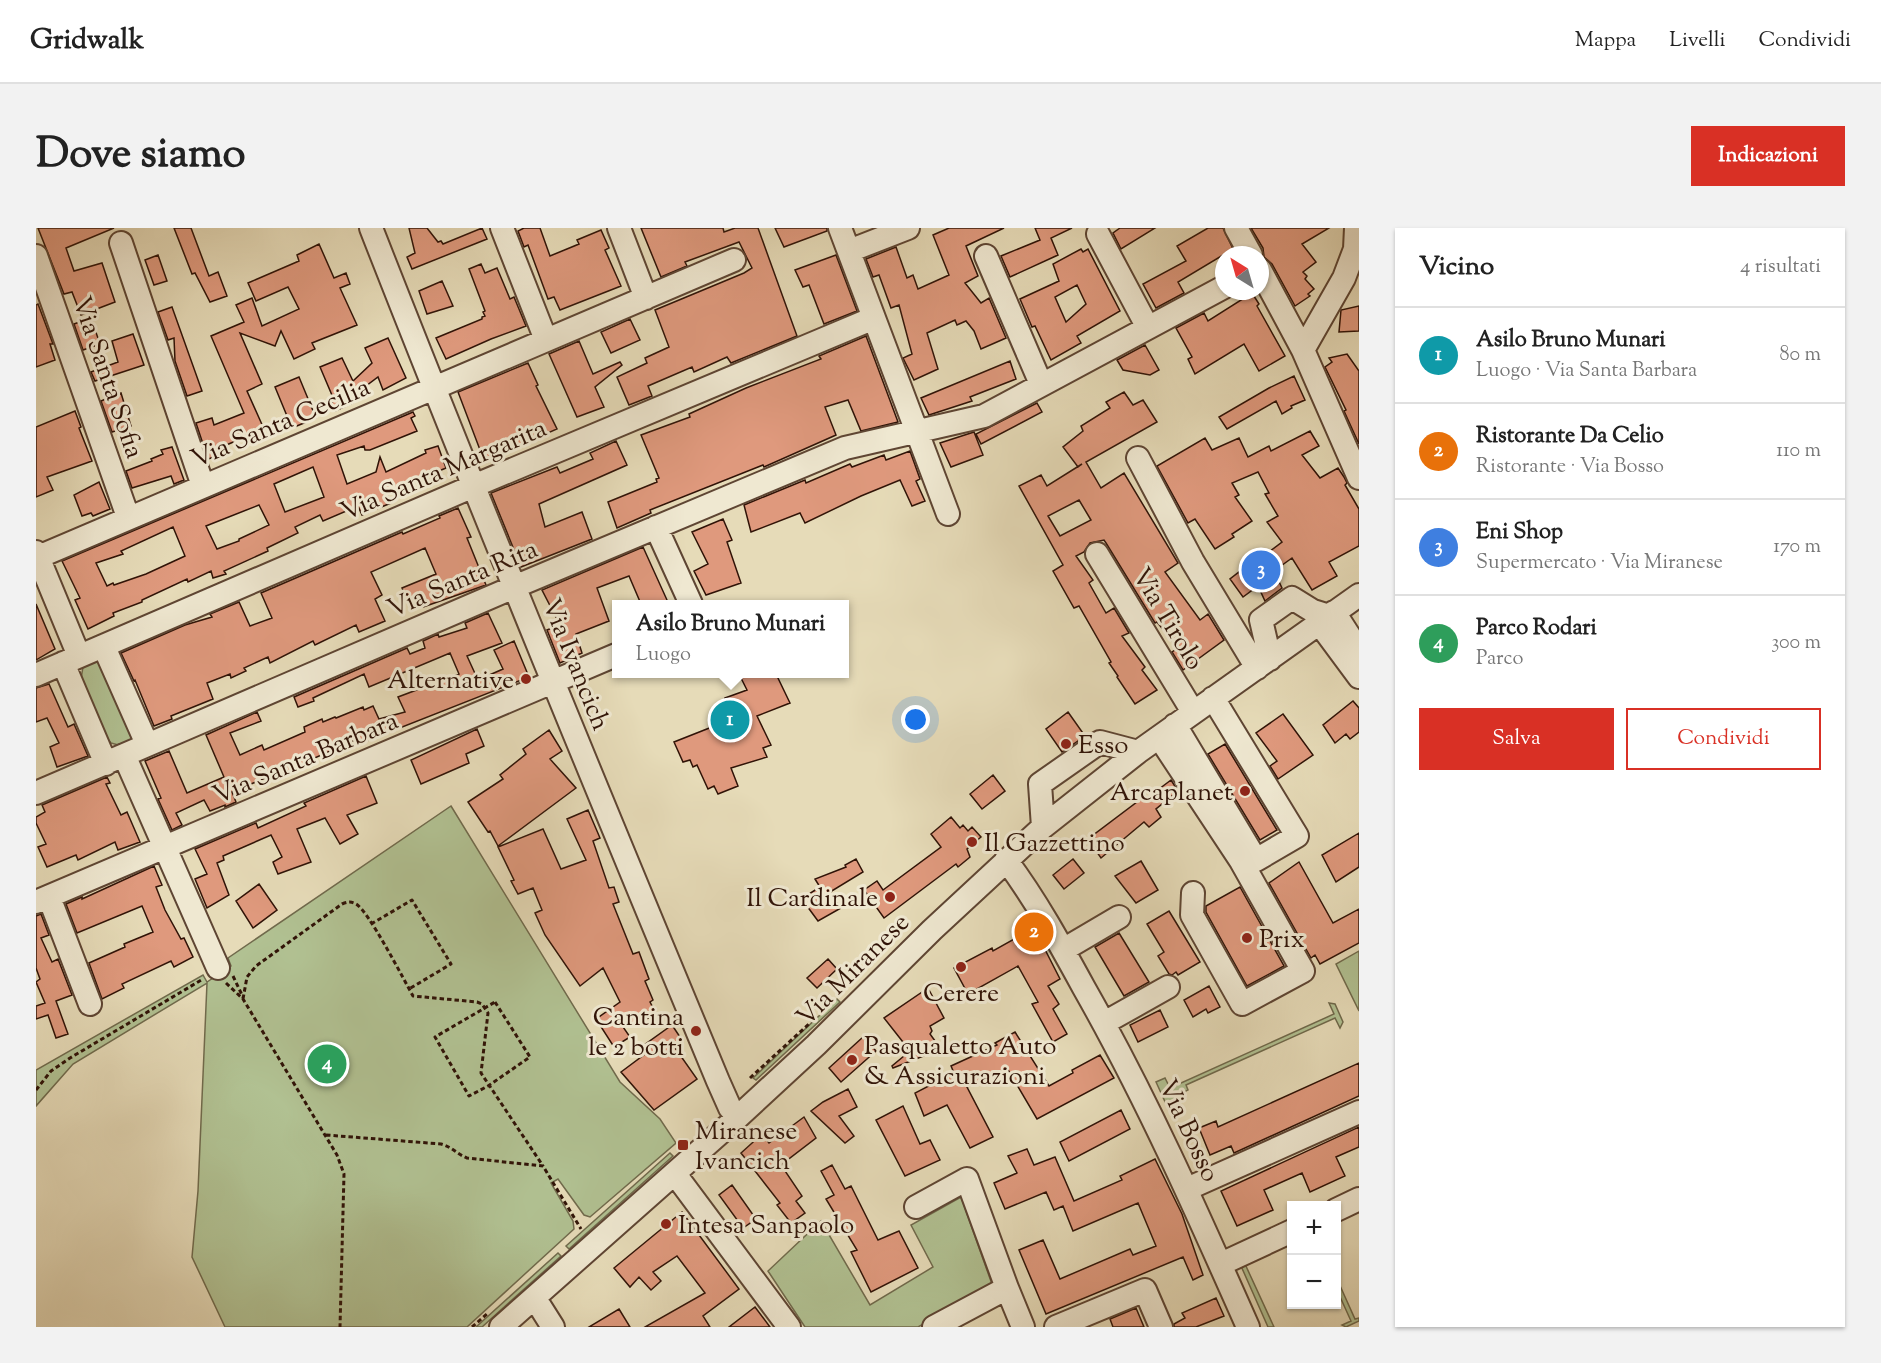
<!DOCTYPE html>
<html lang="it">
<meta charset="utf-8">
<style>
:root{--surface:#fff;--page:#f2f2f2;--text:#222;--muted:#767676;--line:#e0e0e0;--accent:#d93025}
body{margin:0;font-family:"Sorts Mill Goudy",serif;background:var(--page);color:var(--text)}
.controls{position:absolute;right:18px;bottom:18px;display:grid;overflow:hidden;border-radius:0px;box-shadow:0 2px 4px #0004}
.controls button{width:54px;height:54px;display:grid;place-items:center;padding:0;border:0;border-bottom:2px solid var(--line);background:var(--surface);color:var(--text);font:30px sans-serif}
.compass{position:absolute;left:1179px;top:18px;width:54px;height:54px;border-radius:50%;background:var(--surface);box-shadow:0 2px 4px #0004;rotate:323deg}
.you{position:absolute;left:880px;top:492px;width:21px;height:21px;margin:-15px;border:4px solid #fff;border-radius:50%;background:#1a73e8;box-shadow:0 0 0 9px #1a73e833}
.badge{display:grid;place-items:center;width:39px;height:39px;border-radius:50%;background:var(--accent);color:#fff;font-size:20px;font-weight:700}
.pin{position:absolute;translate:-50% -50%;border:3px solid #fff;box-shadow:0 2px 6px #0006}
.popup{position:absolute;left:576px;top:372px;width:237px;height:78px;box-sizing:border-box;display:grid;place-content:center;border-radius:0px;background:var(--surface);filter:drop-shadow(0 2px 4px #0005);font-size:20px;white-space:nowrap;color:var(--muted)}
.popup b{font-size:22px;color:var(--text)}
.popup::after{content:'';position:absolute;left:50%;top:100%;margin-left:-12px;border:12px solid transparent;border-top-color:var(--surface)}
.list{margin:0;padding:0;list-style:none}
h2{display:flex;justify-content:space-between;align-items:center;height:78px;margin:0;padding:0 24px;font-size:26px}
h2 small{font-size:20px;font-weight:400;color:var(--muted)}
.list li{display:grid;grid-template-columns:39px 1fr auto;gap:18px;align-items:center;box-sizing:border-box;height:96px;padding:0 24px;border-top:2px solid var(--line)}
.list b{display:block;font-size:22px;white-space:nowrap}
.list p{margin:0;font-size:20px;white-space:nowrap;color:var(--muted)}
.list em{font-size:20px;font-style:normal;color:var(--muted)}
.actions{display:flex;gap:12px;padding:18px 24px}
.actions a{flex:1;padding:14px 0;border:2px solid var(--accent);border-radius:0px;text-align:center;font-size:21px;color:var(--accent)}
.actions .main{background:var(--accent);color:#fff}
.map{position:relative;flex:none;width:1323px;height:1099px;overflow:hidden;border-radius:0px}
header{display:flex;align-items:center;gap:36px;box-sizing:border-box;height:84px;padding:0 30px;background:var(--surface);border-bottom:2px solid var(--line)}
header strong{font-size:28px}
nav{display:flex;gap:33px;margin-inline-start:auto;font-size:21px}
.intro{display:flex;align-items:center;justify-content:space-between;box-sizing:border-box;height:144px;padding:0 36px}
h1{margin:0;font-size:42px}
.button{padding:15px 27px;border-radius:0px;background:var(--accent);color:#fff;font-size:21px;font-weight:700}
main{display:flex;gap:36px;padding:0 36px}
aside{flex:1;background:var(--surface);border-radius:0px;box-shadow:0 2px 4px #0004}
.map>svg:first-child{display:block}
.green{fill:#b1c192;stroke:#706a4c;stroke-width:1.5}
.building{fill:#df997d;stroke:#301307;stroke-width:1.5;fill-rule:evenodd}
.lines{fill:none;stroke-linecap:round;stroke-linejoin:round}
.minor-casing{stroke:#5e4533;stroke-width:26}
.path{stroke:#301307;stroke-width:3;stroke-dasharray:4.5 3;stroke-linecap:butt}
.minor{stroke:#efe8d1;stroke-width:22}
.poi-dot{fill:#8f2418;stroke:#efe8d1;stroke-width:2}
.labels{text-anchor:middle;stroke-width:6;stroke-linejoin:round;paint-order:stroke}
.street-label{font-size:26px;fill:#301307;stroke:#efe8d1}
.poi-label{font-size:26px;fill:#301307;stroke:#efe8d1;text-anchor:start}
</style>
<header>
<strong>Gridwalk</strong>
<nav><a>Mappa</a><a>Livelli</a><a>Condividi</a></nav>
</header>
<div class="intro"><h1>Dove siamo</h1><a class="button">Indicazioni</a></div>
<main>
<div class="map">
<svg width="1323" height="1099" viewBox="0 0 1323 1099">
<rect width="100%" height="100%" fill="#e6dbb8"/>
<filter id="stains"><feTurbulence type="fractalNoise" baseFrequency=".00333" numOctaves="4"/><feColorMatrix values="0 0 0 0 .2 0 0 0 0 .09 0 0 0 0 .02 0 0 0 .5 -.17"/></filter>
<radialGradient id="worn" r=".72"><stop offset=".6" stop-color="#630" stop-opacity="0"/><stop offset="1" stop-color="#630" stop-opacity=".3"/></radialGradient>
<!-- green -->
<path class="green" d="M62,431L100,511L86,518L75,515L70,509L45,451L47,439Z
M415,578L584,854L624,891L640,915L554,989L548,987L522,951L515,955L537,993L538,1001L431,1099H189L156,1029L162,963L171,755L37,836L0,878V842L167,747L171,754L195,738L192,730Z
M1323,723V783L1300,736Z
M801,771L804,774L720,852L717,850Z
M1293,775L1299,776L1307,794L1304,800L1299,790L1150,857L1152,862L1138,869L1140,875L1131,878L1120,854L1129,850L1134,860L1298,786Z
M634,925L637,928L533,1021L530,1018Z
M925,969L957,1059L882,1099H769L732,1043L785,993L834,1077L897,1039L875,997Z
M522,1025L525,1028L446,1099H440Z
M1209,1036L1238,1099H1232L1205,1038Z
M1301,1051L1319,1091L1323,1090V1093L1310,1099L1306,1097L1315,1093L1301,1062Z"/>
<!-- building -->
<path class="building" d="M2,0H78L30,20L38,43L66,35L79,74L45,87L36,64L28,66Z
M138,0H155L173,48L182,44L191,68L174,74L159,45L156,46Z
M373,0H391L402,14L405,13L407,16L446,0L451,11L376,41L371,29L379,25Z
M488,0H504L514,28L543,16L541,12L565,2L573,20L569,22L585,58L524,82L518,69L512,71L492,17L488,19L482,3Z
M605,0H687L688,4L699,0H722L761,108L695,135L691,129L658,144L656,139L612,158L616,168L593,177L581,149L611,135L609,130L633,119L619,82L708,45L716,40L703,14L649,34L651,38L625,49Z
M739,0H791V3L748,19Z
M913,0H968L930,18L942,48L929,55L945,75L953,70L970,110L945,121L938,103L930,93L921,97L919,92L891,105L902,141L878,152L867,130L876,126L863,77L855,80L843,47L837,49L830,31L860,19L871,50L877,47L882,61L913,47L897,7Z
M999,0H1036L1015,10L1022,27L974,49L965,28L1004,12Z
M1084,0H1119L1085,21L1077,5Z
M1172,0H1187L1200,27H1187L1142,54L1148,65L1120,80L1107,56L1150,33L1141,18Z
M1215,0H1293L1266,16L1280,34L1267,44L1271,48L1269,51L1278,61L1272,66L1274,68L1259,78L1236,36L1228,29L1227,20Z
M283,16L298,50L310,45L314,56L304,60L321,97L276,115L279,121L258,131L245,103L239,118L204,105L226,156L211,163L228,201L181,221L184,227L172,231L160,195L176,190L178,197L208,185L175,108L208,94L200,77L216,70L226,98L263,81L252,59L220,73L212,55L263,33L261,27Z
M1045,21L1047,24L1052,21L1084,83L1041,108L1045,115L1015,132L999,98L996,99L984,71L1023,53L1017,36ZM1041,57L1050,76L1030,94L1019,69Z
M122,27L131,53L118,57L109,32Z
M800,27L821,83L788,96L773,57L767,59L759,42Z
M445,36L449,45L461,40L474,71L478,69L490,98L455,111L410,131L400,110L446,91V89L449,88L447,84L449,83L433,41Z
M406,53L417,78L391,86L383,63Z
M1216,65L1223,76L1221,78L1249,128L1223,143L1208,116L1159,146L1152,131L1156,129L1140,100L1168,85L1172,93Z
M2,76L17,116H14L19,132L0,139V77Z
M1323,78V103L1303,104L1305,82Z
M136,79L166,163L151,168L139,133L138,110L132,112L122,84Z
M55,90L64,116L47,122L38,96Z
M594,91L604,112L575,125L565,104Z
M97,106L108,137L59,153L55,144L82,134L76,113Z
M830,108L862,194L825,203L812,172L789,179L800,207L728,239L727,237L614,282L615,285L581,300L572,274L621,254L620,251L623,250L605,207L654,189L653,186L710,160L785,131L783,128Z
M352,110L370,150L347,162L342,149L322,164L325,171L299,183L294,177L298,172L284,139L306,130L317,153L336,135L329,120Z
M543,113L557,146L584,134L586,137L559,159L568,179L541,189L513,126Z
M1109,117L1123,142L1114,147L1087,142L1081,132Z
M1311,126L1323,143V216L1308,183L1310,182L1289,139L1296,134L1293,130Z
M974,133L980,151L934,169L936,173L893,187L885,170Z
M492,135L502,157L500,158L521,201L478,220V221L449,235L422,164Z
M1258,148L1269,172L1255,178L1256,180L1246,186L1240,173L1191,201L1183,189L1233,160Z
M263,149L280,190L256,200L239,159Z
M1088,164L1097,177L1107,172L1121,194L1050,234L1065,260L1088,245L1142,335L1129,344L1164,392L1172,386L1188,412L1147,442L1136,424L1142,420L1121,394L1119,395L1070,315L1068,312L1054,315L1048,324L1040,328L1057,352L1053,355L1070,385L1078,380L1093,405L1086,408L1109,439L1106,442L1121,462L1099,476L1081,449L1082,448L1073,435L1075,434L1043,378L1038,380L1017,343L1027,337L983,258L1005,247L1011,258L1046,236L1042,239L1027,219L1047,203L1045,198L1074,180L1070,174ZM1043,272L1055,292L1024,308L1012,288Z
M85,165L95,198L76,204L65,173Z
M1001,175L1006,184L945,216L940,206Z
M39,183L45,199L43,200L56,233L11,249L17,262L0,269V199Z
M377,184L379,188L375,190L381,203L334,222H329L328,218L301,227L311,256L340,244L344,229L350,244L390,225L389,222L402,218L410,240L350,265L355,275L326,287L322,278L287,293L284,287L259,299L262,305L231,320L232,323L188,343L190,346L177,350L175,343L152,354L151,351L106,372V374L77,385L78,388L52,401L39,372L44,370L26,333ZM277,239L288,269L249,284L238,256ZM223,277L233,297L203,311V313L181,321L170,298ZM137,299L149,328L110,346L78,357L77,355L71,358L60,335L87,326L85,323Z
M1274,203L1283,218L1266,227L1284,250L1302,240L1308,249L1311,255L1309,257L1323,281V318L1293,334L1301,348L1276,362L1256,330L1238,343L1246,360L1229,373L1222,358L1207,369L1194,351L1203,344L1204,346L1246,314L1231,294L1242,288L1229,266L1233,265L1222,244L1196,255L1203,267L1199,269L1216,293L1196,306L1198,309L1179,321L1159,291L1152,295L1121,238L1169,210L1176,222L1203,210L1212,229L1233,218L1235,223Z
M938,204L947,227L915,239L904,215Z
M580,213L591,237L503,276L509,299L546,284L556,311L485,339L455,265L521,239L524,245L557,231L554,225Z
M136,219L148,252L138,256L135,248L96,260L90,243L116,233L115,231L127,226L125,222Z
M874,223L884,251L880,253L889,273L876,278L864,252L825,268L769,295L764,285L715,304L708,277L769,252L770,255L814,236L816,239L848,227L850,232Z
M63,254L74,281L57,288L55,285L46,288L38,267Z
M422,280L435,309L431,310L450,357L387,379L385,375L374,379L366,360L400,346L389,320L335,344L346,367L339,371L349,393L323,404L320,397L279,417L277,413L234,435L232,429L208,440L210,443L195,450L194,446L171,455L177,471L135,488L136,491L118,498L99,452L98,453L85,425L149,397L176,389L174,386L203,374L214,398L236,390L225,365L366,304L367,306L404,290L403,288Z
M687,291L696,312L691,314L705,355L670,367L658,343L672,336L656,304Z
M607,319L631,372L622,376H605L593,348L561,360L573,393L540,406L546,425L524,435L511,402L524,397L506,362Z
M0,376L19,421L0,432Z
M452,385L466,415L431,428L442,452L467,441L458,422L478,413L493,449L323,516L321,511L274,532L276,535L248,546L246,543L196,564L200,574L189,579V577L174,583L168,572L140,585L146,597L136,602L122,571L125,570L109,533L133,523L151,565L188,549L170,507L221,484L225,493L194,505L204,527L226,517L228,522L269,504L268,499L286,491L287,494L299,489L300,490L327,479L328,482L337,478L343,491L369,484L362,469L423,446L414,425L333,459L328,446L277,470L278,473L262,479L258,469L371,420L374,426L389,420L387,413L402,406L403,409L431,400L429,395Z
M703,446H740L754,475L721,488L735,517L727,520L731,529L695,540L702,558L682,566L678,558L672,561L661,537L657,539L654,532L647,534L638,514L686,495L680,480L691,475L689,470L711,462Z
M13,456L32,499L38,496L52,528L21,539L14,519L23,515L11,490L0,494V460Z
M1317,473L1323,480V504L1314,511L1310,506L1299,515L1287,497Z
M1032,484L1049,508L1026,524L1010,501Z
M1247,486L1277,527L1242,551L1234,538L1241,533L1220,505Z
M441,501L448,518L430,526L433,535L385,556L375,532Z
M513,502L526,523L514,531L540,560L462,618L454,603L452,604L432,574L467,551L464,547L490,526L487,521Z
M1189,516L1241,602L1224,612L1172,526Z
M957,547L969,563L946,581L934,566Z
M330,548L341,575L311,587L322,606L304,616L289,590L261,601L275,634L242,646L237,634L246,629L235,607L187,628L188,632L181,635L193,667L171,680L159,651L171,646L159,621L220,595L222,600L270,578L268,575Z
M71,549L74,555L70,556L85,587L91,584L104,614L82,622L79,614L42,632L40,627L11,639L2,619L10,616L0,595V589L9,584L6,577Z
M1135,552L1142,563L1120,581L1125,589L1113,599L1108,594L1065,630L1058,620L1062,617L1056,608L1109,568L1111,570Z
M552,582L564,610L557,613L573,660L578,659L583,674L577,676L597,726L603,724L613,751L609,753L617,772L614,774L621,787L587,799L594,809L578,819L560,791L584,774L567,740L544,758L509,707L499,685L506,682L497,660L482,666L475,653L478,652L462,619L507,601L525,641L550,632L531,591Z
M915,589L924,600L927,597L932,603L936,599L945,609L931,621L934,629L922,639L920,636L848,690L828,662L841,653L847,662L905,619L895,606Z
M1323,605V639L1300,654L1286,627Z
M820,631L827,644L794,664L805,680L782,693L771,678L778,672L773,666L784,659L779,651L810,639L809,637Z
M1037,631L1048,645L1028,661L1017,647Z
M1105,633L1122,662L1100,675L1079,648Z
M1263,634L1297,695L1323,681V715L1284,736L1279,727L1275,730L1233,655Z
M118,638L126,657L120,659L129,682L145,711L148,710L157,729L138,739L135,733L86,756L88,760L66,771L53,735L89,719L88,716L117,704L106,678L41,705L30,676L46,669V671Z
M223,656L241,682L217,700L200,673Z
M1204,659L1248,738L1211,758L1170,684V678Z
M1133,683L1164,734L1142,747L1140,744L1136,747L1133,746L1122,728L1128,724L1111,696Z
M5,686L13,707L5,710L16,734L22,731L36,767L20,773L32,806L20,810L12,787L0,791V778L9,775L0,754L4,751L0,740V688Z
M998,700L1024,751L1012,758L1023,776L1017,781L1031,806L1017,814L996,776L1002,774L982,738L932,766L918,740L956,720L957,723Z
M1083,705L1113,754L1088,768L1059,719Z
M792,731L801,741L781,760L771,750Z
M1173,758L1184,779L1172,785L1170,781L1157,789L1148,772Z
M892,760L908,790L894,798L896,803L894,806L902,817L894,821L895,825L857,840L856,838L874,823L848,790Z
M1124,782L1132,799L1102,814L1094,797Z
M636,797L646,812L637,817L661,851L618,882L585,844L609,826L604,820Z
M979,804L1013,858L1037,845L1036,842L1064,827L1078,850L1001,891L971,840L931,859L957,909L934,920L911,877L888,888L879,865L918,845L915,838L961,817L959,815Z
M827,809L840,823L805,854L793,840Z
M1323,835V868L1198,925L1195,918L1174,927L1163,900L1180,893L1182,899Z
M812,861L821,879L803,888L818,908L809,915L775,883L787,874Z
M867,878L884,916L894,912L904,932L869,948L840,892Z
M1085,882L1094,901L1033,933L1024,914Z
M768,889L780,910L745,937L766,968L760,973L769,985L755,995L741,977L744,975L705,925L726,906L733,915Z
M1323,899V919L1300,929L1309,948L1274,964L1266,945L1228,962L1237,982L1201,998L1185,963Z
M991,921L998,937L1019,929L1038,973L1086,952L1084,948L1119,931L1146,986L1167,1047L1157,1052L1147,1029L1010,1086L983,1022L1007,1012L1024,1051L1094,1021L1097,1027L1120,1018L1102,975L1037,1003L1027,978L1018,982L1010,964L969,981L958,955L981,945L972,928Z
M796,937L809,961L815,958L842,1012L863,1003L882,1040L835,1064L815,1024L821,1022L790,971L798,967L785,943Z
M696,957L720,991L707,1000L683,967Z
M646,984L703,1061L667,1088L674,1099H609L669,1065L641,1028L617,1044L625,1053L615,1062L603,1049L594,1059L578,1040Z
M1180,1070L1188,1088L1160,1099H1138V1096L1149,1090L1146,1085Z
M719,1079L734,1099H693Z
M1100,1080L1108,1099H1077L1074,1091Z
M583,1081L594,1099H553Z"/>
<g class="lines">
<!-- minor casing -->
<g class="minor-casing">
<path id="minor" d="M335,0C447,286 564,569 682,853L694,880L702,889
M466,0L510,112
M583,0L610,70
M804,0L912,286
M1200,0L1215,27
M1320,0L1319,21L1308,50L1267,122L1323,250
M1062,6L1111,98
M85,15L167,258
M813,23L872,0
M0,28L92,289
M950,28L1005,156
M1224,42L1267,122
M1102,230L1157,334L1221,440
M620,299L655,376
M0,324L43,428
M1061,326L1157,484
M0,330L698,32
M1298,384L1323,423
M1283,395L1323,449
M68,419L111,516
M1234,431L1225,392L1256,370L1277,383L1293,388
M27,435L70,536
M0,447L447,254L838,90
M1139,497L1220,632L1261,608L1177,470
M1123,509L1205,633L1267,743L1206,776L1156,687L1157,665
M88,527L182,740
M0,565L478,359L809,220L948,188L1188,59
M1007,599L1004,556L1064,514L1102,524
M970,632C1000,672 1024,716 1048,760C1110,869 1161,984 1212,1099
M13,669L54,776
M0,674L580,427
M1027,722L1083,689
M1068,795L1132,759
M639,946L753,1099
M1151,961L1323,884
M880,979L931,951L971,1060L898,1099
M1300,982L1323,971
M1185,1036L1256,1003
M971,1060L987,1099
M496,1072L505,1080L517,1099
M465,1099L702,889L780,817L896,702L1007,599L1102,524L1323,367
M1020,1099L1109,1062L1125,1099"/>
</g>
<!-- path -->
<path class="path" d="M335,696L376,672L415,736L373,761
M197,748L207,769
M190,755L207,771L301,927L308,946L304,1099
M207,771L211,749L220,738L306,676C311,674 315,673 320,676C332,682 368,752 377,768L441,774L446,776L452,785L445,845L507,938
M459,774L494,829L452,858L433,868L399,809Z
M714,850L775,794
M0,862L15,843L34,830L167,751
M290,907L405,916C416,919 421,926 431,930L507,938L545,1001
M436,1099L451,1086"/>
<!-- minor -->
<use href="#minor" class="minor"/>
</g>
<!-- markers -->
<g class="poi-dot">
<circle cx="490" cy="451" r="6"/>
<circle cx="1030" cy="516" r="6"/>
<circle cx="1209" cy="563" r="6"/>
<circle cx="936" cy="614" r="6"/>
<circle cx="854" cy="669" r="6"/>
<circle cx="1211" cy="710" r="6"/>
<circle cx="925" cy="739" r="6"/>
<circle cx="660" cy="803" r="6"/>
<circle cx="816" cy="832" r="6"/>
<rect x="641" y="911" width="12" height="12" rx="3"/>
<circle cx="630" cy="996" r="6"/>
</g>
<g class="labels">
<!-- street labels -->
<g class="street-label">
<text transform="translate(73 149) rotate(71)" y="9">Via Santa Sofia</text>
<text transform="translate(244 194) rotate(-23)" y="9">Via Santa Cecilia</text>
<text transform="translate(407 241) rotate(-23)" y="9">Via Santa Margarita</text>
<text transform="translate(426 350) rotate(-23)" y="9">Via Santa Rita</text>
<text transform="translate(1133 390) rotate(59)" y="9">Via Tirolo</text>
<text transform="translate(541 436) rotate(68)" y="9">Via Ivancich</text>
<text transform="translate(269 529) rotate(-23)" y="9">Via Santa Barbara</text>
<text transform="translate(816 741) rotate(-45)" y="9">Via Miranese</text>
<text transform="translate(1154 902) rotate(65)" y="9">Via Bosso</text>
</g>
<!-- poi labels -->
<g class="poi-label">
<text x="478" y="460" text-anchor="end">Alternative</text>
<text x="1042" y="525">Esso</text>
<text x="1197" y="572" text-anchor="end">Arcaplanet</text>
<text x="948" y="623">Il Gazzettino</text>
<text x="842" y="678" text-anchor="end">Il Cardinale</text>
<text x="1223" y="719">Prix</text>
<text x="925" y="773" text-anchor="middle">Cerere</text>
<text x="648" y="797" text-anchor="end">Cantina<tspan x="648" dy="30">le 2 botti</tspan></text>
<text x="828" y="826">Pasqualetto Auto<tspan x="828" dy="30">&amp; Assicurazioni</tspan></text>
<text x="659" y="911">Miranese<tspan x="659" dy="30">Ivancich</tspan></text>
<text x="642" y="1005">Intesa Sanpaolo</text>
</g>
</g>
<rect width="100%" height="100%" filter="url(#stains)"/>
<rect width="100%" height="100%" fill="url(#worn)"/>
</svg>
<div class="controls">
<button>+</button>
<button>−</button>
</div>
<svg class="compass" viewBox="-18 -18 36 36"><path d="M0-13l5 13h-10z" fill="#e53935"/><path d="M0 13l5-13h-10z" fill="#767676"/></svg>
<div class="you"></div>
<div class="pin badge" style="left:694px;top:492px;background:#0f9aa8">1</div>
<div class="popup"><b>Asilo Bruno Munari</b>Luogo</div>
<div class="pin badge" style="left:998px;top:704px;background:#e8710a">2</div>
<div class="pin badge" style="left:1225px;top:342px;background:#3f7fe0">3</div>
<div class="pin badge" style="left:291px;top:836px;background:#2e9e5b">4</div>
</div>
<aside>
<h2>Vicino<small>4 risultati</small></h2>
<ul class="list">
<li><span class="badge" style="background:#0f9aa8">1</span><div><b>Asilo Bruno Munari</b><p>Luogo · Via Santa Barbara</p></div><em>80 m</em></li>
<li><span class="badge" style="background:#e8710a">2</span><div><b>Ristorante Da Celio</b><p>Ristorante · Via Bosso</p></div><em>110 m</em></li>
<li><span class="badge" style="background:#3f7fe0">3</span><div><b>Eni Shop</b><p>Supermercato · Via Miranese</p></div><em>170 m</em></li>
<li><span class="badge" style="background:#2e9e5b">4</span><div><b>Parco Rodari</b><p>Parco</p></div><em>300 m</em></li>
</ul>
<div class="actions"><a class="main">Salva</a><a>Condividi</a></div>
</aside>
</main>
